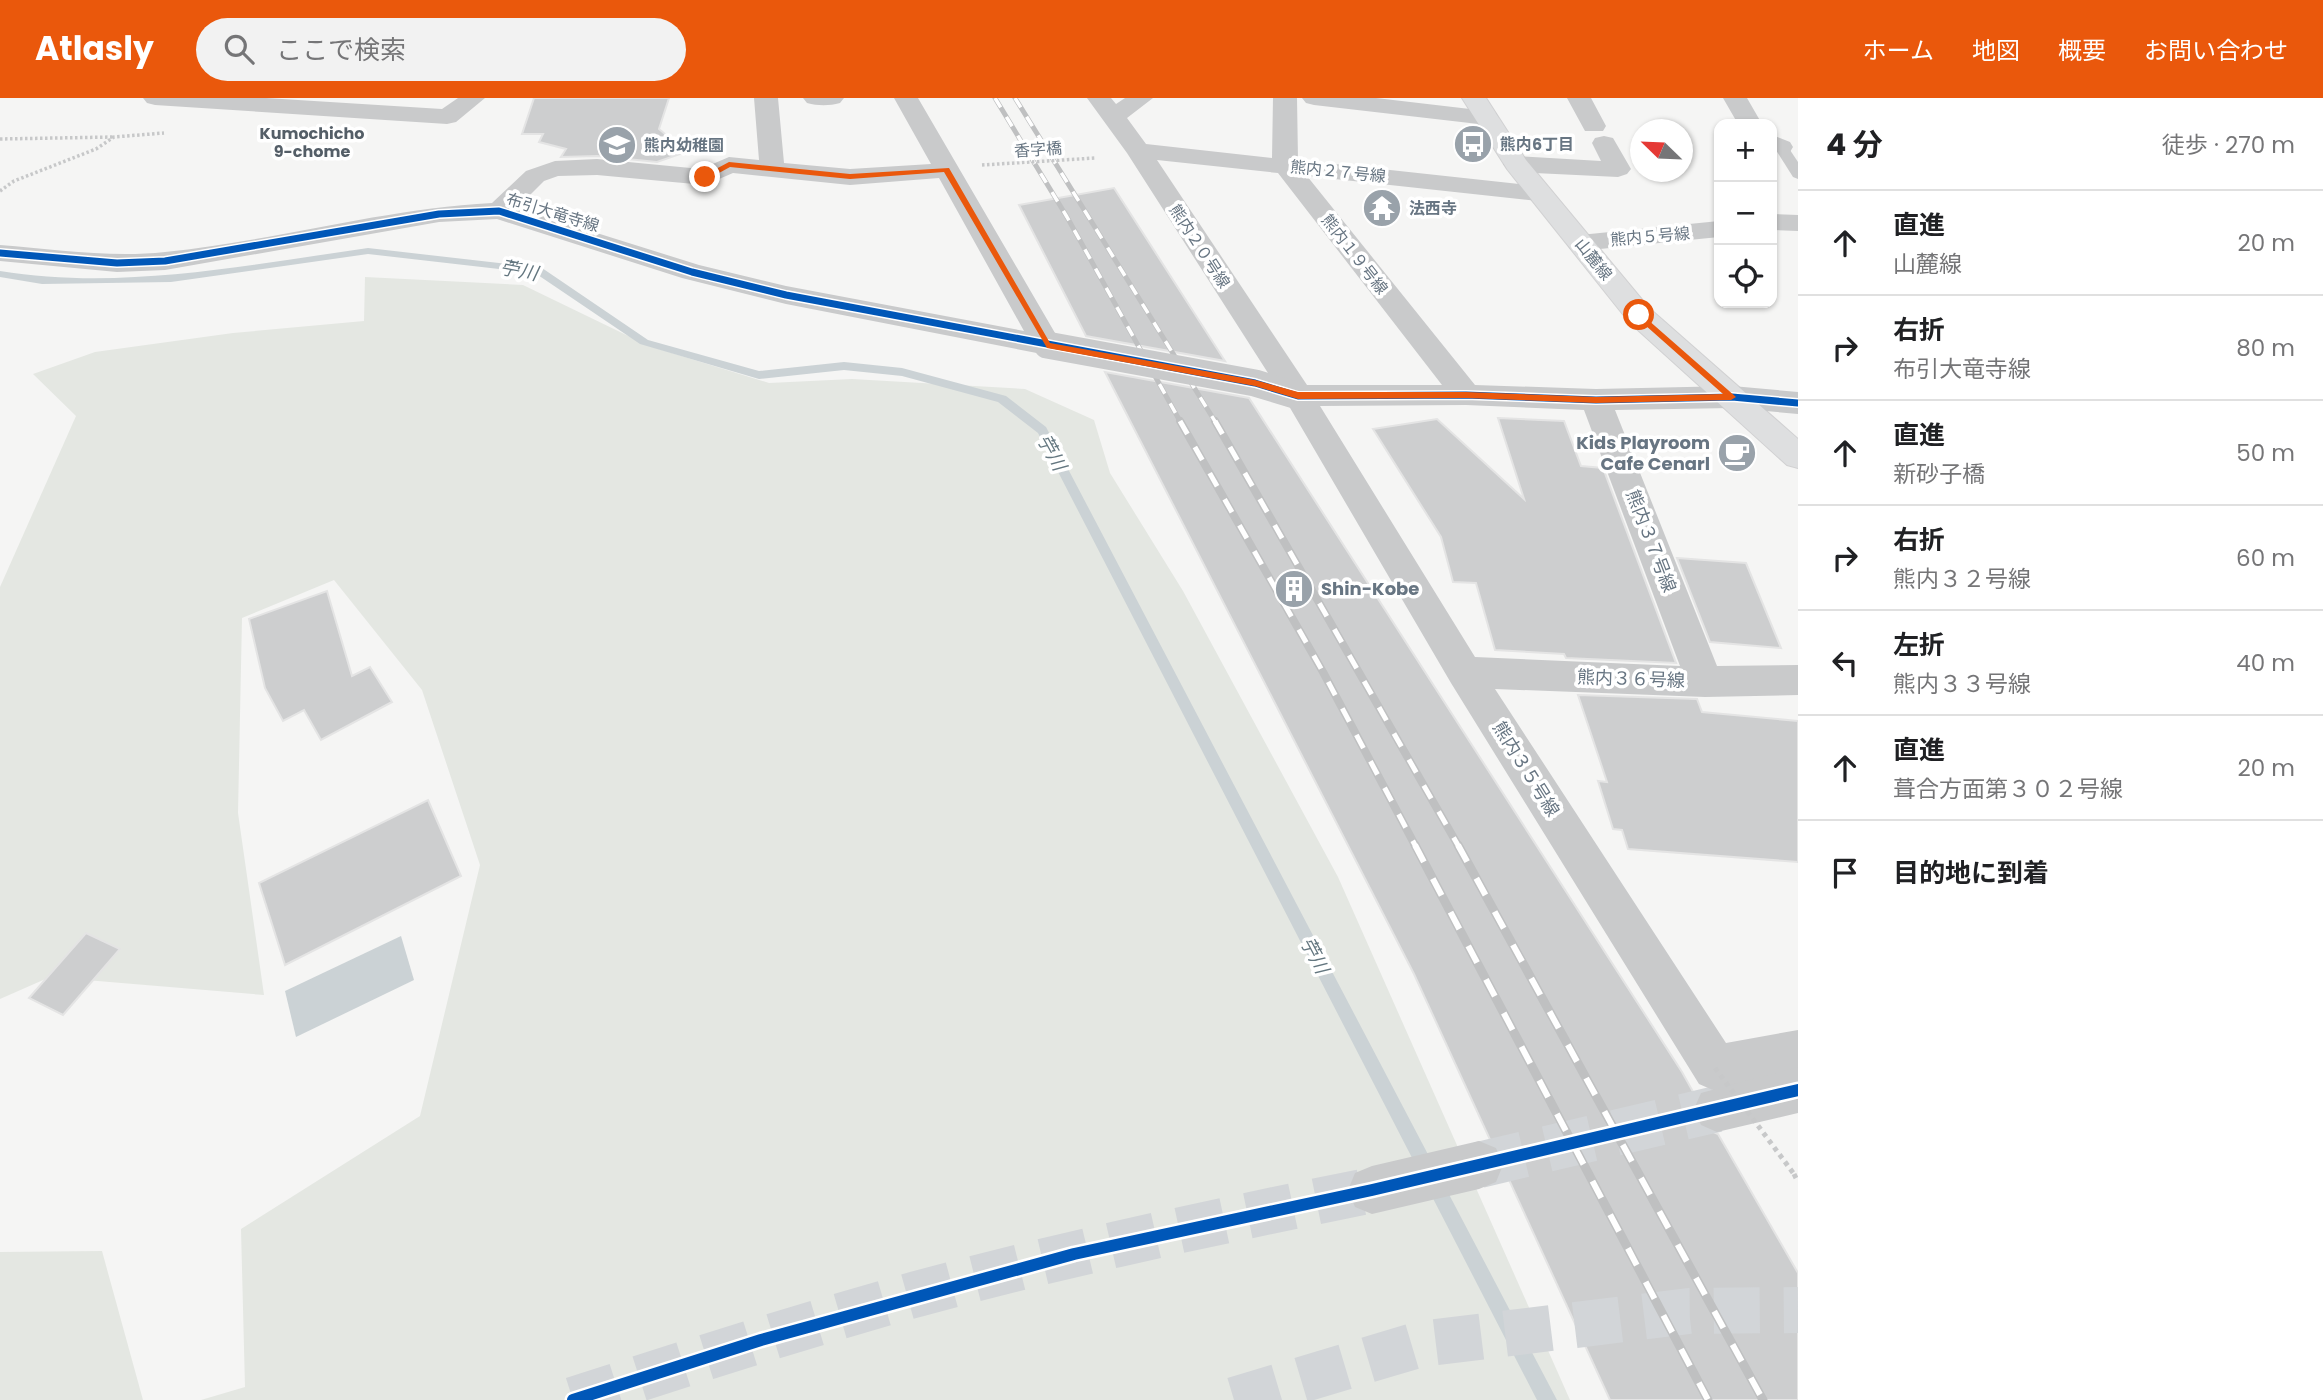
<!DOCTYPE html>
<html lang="ja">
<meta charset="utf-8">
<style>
:root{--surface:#fff;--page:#f2f2f2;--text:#202124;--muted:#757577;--line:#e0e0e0;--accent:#ea580c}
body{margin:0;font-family:Poppins,"Noto Sans JP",sans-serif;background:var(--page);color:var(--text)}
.controls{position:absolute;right:21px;top:21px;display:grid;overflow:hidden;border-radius:14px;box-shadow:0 2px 5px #0004}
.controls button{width:63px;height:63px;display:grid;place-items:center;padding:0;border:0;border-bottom:2px solid var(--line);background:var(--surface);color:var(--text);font:35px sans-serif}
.compass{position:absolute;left:1630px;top:21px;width:63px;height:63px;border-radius:50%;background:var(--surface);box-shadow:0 2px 5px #0004;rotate:293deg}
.stop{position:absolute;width:21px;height:21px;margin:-16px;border:5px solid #ea580c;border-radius:50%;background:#fff}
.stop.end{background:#ea580c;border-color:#fff;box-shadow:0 2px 7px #0008}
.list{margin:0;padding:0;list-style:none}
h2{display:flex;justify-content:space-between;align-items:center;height:91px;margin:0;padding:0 28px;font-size:30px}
h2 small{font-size:23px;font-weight:400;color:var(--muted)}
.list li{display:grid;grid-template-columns:46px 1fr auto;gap:21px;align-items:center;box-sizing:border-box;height:105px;padding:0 28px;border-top:2px solid var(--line)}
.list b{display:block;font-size:26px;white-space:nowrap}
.list p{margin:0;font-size:23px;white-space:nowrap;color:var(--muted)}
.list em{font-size:23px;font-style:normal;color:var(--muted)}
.icon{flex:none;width:38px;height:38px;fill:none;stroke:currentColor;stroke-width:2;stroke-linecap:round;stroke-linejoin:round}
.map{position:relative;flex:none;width:1798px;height:1302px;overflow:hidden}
header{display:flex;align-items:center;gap:42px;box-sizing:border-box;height:98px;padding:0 35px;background:var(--accent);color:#fff}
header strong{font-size:33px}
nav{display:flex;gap:38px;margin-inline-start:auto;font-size:24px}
.search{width:490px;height:63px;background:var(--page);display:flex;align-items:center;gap:18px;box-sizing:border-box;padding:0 24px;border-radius:38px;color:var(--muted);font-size:26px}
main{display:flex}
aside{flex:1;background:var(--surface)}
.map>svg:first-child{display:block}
.green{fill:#e4e7e2}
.water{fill:#cbd2d5}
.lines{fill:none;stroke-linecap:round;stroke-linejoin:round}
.stream{fill:#cbd2d5;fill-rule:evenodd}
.building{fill:#cdcecf;stroke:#e4e4e4;stroke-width:2}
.tertiary-tunnel{stroke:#d2d5d8;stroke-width:46;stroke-dasharray:46 24;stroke-linecap:butt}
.primary-casing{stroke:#d1d1d2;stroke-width:2}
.path-far1{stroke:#c7c8c9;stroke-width:3.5;stroke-dasharray:2.5 2.5;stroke-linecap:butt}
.path{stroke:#c7c8c9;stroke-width:5;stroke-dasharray:4.5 4.5;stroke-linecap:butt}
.service{fill:#c9cacb;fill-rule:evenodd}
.minor{fill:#c9cacb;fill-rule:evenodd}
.tertiary{fill:#c9cacb;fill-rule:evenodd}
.primary{fill:#dedfe0;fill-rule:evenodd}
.rail-far2-casing{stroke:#bfc0c1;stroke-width:5}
.rail-far1-casing{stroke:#bfc0c1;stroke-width:8}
.rail-casing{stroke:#bfc0c1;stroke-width:9}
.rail-far2{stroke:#fff;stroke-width:3.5;stroke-dasharray:11;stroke-linecap:butt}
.rail-far1{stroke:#fff;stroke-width:5;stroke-dasharray:15;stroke-linecap:butt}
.rail{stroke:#fff;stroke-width:6;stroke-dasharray:19;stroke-linecap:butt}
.path-bridge-far1{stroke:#c7c8c9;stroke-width:3.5;stroke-dasharray:2.5 2.5;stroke-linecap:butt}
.path-bridge{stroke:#c7c8c9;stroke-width:5;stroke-dasharray:4.5 4.5;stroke-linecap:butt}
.minor-bridge{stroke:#c9cacb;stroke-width:27}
.cycleway-far1-casing{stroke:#fff;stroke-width:10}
.cycleway-casing{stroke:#fff;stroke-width:17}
.cycleway-far1{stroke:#0057b8;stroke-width:7}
.cycleway{stroke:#0057b8;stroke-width:12}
.route{fill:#ea580c}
.labels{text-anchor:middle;stroke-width:7;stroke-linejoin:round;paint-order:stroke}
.far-neighbourhood-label{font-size:16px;font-weight:bold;fill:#545e67;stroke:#fff}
.far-poi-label{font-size:16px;font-weight:bold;fill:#677582;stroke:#fff;text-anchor:start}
.far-street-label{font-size:16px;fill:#677582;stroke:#fff}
.poi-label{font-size:18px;font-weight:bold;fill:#677582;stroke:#fff;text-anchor:end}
.street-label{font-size:18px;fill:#677582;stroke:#fff}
.water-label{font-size:19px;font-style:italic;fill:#63767f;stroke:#fff}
</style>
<header>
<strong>Atlasly</strong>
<div class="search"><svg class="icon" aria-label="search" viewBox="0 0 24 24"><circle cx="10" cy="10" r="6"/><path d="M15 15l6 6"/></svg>ここで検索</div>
<nav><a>ホーム</a><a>地図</a><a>概要</a><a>お問い合わせ</a></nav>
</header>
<main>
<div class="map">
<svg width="1798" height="1302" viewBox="0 0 1798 1302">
<rect width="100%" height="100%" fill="#f5f5f4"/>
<!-- green -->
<path class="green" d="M365,179L523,187L649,248L769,285L852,281L1025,291L1094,322L1110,375L1183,493L1338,779L1570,1302H201L245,1289L241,1131L420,1018L480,767L422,592L334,482L242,520L238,715L264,897L50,879L0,901V489L76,318L33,276L95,254L233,235L364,223Z
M102,1153L143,1302H0V1154Z"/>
<!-- water -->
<path class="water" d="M401,838L414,882L296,939L285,893Z"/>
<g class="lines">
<!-- stream -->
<path class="stream" d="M368,150L542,170L648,242L759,273L844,264L902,270L1006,298L1046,329L1557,1302H1537L1038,335L998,304L902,278L844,272L759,281L640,246L535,175L368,156L171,184L42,186L0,179V173C122,193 247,167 368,150Z"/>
</g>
<!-- building -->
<path class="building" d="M534,0H669L659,31L686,54L657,64L597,58L561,59L566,51L539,44L543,36H522Z
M1114,90L1225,263L1086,238L1019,107Z
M1105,274L1249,300L1682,974L1696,999L1692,1012L1699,1028L1718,1036L1798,1175V1302H1610L1504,1071L1505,1066L1498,1049L1492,1046L1414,876Z
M1498,320L1564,323L1581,368L1603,370L1676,565L1566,560L1564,556L1495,552L1476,485L1453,484L1441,439L1373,331L1437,321L1524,401Z
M1677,460L1746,465L1781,550L1710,544Z
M327,493L352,578L370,569L392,604L321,642L304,612L283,623L265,590L249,521Z
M1578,597L1697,601L1702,614L1798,623V764L1628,751L1622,732L1613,731L1598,683L1607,684Z
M428,702L461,778L285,867L259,785Z
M86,835L120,851L63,917L29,900Z"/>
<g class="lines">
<!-- tertiary-tunnel -->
<path class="tertiary-tunnel" d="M1479,1067L1717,1011
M573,1302C687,1265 802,1228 917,1196C1067,1155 1220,1123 1372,1092
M1234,1302L1421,1246L1689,1213L1798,1212"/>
<!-- primary casing -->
<g class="primary-casing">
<path id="primary" d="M1462,0H1486L1526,62L1649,210L1798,341V370L1787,367L1629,224L1507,71Z"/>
</g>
<!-- path-far1 -->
<path class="path-far1" d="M0,41L113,39
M0,93L14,83L96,51L114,39L164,35"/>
<!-- path -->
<path class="path" d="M1794,1076L1798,1084"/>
<!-- service -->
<path class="service" d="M1781,45L1786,46L1798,64V81L1793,79L1774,49Z"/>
<!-- minor -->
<path class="minor" d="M143,0H266L442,11L458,0H485L456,24L447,26L155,7L147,5Z
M754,0H778L784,65L850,71L931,66L894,0H918L1062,247L1057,254L1047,257L786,206L682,180L497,121L439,124L165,172L117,174L0,163V147C54,151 110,160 165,154C275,143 381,111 492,105L526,73L555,63L597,61L701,71L729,59L759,62ZM733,75L850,87L939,80L1024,233L786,188L699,167L517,110L544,83L558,78L597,77L705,87Z
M803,0H844L840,5C829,8 818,8 807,5Z
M1087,0H1111L1116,6L1125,0H1153L1127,20L1146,46L1272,60L1273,0H1297L1298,62L1547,89L1551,95L1547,101L1538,103L1307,78L1475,287L1596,291L1732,288L1798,294V316L1732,310L1615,312L1717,568L1798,567V597L1705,599L1495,591L1726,945L1798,932V978L1715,993L1699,986L1451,585L1286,303L1127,55ZM1157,62L1278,75L1442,287H1307ZM1466,307L1584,312L1680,568L1475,559L1320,308Z
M1302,0H1376L1487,13L1496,15L1499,20L1496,25L1487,27L1314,7L1306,5Z
M1567,0H1591L1606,28L1603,33H1585Z
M1723,0H1747L1762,26H1738Z
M1772,37L1790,44L1793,49L1790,54H1772Z
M1604,38L1613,40L1631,71L1627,76L1618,79L1516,74L1507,71L1503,66L1507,61L1516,58L1601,63L1592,45L1595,40Z
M1772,116L1798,117V133L1772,132Z
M1719,123V139L1580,153L1570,151L1566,145L1570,139L1580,137Z"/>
<!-- tertiary -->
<path class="tertiary" d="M1798,969V1015L1717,1034L1701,1027L1694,1011L1701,995Z
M1479,1043L1496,1050L1503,1067L1496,1084L1479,1091L1372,1116L1355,1109L1348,1092L1355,1075L1372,1068Z"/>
<!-- primary -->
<use href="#primary" class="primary"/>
<!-- rail-far2 casing -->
<g class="rail-far2-casing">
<path id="rail-far2" d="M995,0L1067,119L1181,325
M1015,0L1216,325"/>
</g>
<!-- rail-far1 casing -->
<g class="rail-far1-casing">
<path id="rail-far1" d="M1180,323L1323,574L1416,749
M1215,323L1459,749"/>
</g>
<!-- rail casing -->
<g class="rail-casing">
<path id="rail" d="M1415,747L1708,1302
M1458,747L1763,1302"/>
</g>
<!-- rail-far2 -->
<use href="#rail-far2" class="rail-far2"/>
<!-- rail-far1 -->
<use href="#rail-far1" class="rail-far1"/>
<!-- rail -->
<use href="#rail" class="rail"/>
<!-- path-bridge-far1 -->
<path class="path-bridge-far1" d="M982,67L1095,60"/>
<!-- path-bridge -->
<path class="path-bridge" d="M1715,970L1794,1076"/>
<!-- minor-bridge -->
<path class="minor-bridge" d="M1047,247L1255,285L1298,298"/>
<!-- cycleway-far1 casing -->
<g class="cycleway-far1-casing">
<path id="cycleway-far1" d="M0,155L117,165L165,163L439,116L499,113L692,174L786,197L1255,285L1298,298L1466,297L1596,302L1732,299L1798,305"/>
</g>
<!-- cycleway casing -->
<g class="cycleway-casing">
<path id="cycleway" d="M573,1302L761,1242L1074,1156L1372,1092L1798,992"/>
</g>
<!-- cycleway-far1 -->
<use href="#cycleway-far1" class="cycleway-far1"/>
<!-- cycleway -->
<use href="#cycleway" class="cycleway"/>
</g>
<!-- route -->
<path class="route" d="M729,64L850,76L949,70L1050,245L1255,282L1298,294H1466L1596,299L1723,296L1636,219L1639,214L1736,299L1731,302L1596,305L1466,300L1298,301L1255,288L1047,250L944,74L850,81L730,69L708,81L701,79Z"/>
<!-- icons -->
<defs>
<g id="bus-disc" transform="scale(2.0125)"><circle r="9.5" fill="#99a2aa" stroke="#fff"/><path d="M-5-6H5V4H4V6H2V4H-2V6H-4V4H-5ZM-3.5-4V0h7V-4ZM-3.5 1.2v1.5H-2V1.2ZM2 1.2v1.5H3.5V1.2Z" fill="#fff"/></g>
<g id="school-disc" transform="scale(2.0125)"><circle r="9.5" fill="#99a2aa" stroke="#fff"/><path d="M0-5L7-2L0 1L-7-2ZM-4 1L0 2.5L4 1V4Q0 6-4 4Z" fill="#fff"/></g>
<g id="temple-disc" transform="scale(2.0125)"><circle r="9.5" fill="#99a2aa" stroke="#fff"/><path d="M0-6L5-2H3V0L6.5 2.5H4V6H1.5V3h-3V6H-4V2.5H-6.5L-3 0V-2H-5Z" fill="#fff"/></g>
<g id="cafe-disc" transform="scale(2.0125)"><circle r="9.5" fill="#99a2aa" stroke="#fff"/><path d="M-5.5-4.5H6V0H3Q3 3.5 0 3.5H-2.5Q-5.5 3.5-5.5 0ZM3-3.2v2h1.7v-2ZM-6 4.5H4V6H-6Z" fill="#fff"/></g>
<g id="building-disc" transform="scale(2.0125)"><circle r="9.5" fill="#99a2aa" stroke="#fff"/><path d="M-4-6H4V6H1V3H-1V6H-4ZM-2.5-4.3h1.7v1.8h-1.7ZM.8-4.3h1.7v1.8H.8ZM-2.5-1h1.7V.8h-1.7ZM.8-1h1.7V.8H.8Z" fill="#fff"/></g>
</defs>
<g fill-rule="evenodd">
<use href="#bus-disc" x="1473" y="46"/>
<use href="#school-disc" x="617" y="47"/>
<use href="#temple-disc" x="1382" y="110"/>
<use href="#cafe-disc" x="1737" y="355"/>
<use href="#building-disc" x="1294" y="491"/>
</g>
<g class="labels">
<!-- far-neighbourhood labels -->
<g class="far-neighbourhood-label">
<text x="312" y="41">Kumochicho<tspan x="312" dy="18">9-chome</tspan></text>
</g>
<!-- far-poi labels -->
<g class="far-poi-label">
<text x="1500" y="52">熊内6丁目</text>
<text x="644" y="53">熊内幼稚園</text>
<text x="1409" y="116">法西寺</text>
</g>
<!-- far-street labels -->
<g class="far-street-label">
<text transform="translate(1038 51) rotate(-4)" y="6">香字橋</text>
<text transform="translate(1338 73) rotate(6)" y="6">熊内２７号線</text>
<text transform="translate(553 114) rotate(17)" y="6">布引大竜寺線</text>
<text transform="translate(1650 138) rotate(-5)" y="6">熊内５号線</text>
<text transform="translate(1200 148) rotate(57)" y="6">熊内２０号線</text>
<text transform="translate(1355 156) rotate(52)" y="6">熊内１９号線</text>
<text transform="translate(1594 161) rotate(51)" y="6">山麓線</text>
</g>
<!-- poi labels -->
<g class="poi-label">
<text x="1710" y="351">Kids Playroom<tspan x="1710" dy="21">Cafe Cenarl</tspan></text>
<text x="1321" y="497" text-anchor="start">Shin-Kobe</text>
</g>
<!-- street labels -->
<g class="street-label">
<text transform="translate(1651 443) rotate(69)" y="6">熊内３７号線</text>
<text transform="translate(1631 581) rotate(2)" y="6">熊内３６号線</text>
<text transform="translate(1526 671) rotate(58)" y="6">熊内３５号線</text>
</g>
<!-- water labels -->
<g class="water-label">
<text transform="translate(519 172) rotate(11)" y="7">苧川</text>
<text transform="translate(1052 354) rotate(61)" y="7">苧川</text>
<text transform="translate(1315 857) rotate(62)" y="7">苧川</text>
</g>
</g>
</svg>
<div class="controls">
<button>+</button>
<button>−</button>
<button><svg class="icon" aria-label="locate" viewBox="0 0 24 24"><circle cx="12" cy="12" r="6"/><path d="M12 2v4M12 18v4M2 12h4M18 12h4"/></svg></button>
</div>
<svg class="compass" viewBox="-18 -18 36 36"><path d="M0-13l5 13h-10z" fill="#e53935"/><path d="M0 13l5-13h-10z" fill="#757577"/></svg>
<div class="stop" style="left:1639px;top:217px"></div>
<div class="stop end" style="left:705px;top:79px"></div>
</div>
<aside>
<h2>4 分<small>徒歩 · 270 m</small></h2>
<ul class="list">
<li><svg class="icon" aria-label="ahead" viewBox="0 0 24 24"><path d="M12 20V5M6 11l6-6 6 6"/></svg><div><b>直進</b><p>山麓線</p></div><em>20 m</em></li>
<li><svg class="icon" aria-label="right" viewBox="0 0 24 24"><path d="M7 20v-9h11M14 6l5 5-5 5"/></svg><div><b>右折</b><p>布引大竜寺線</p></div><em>80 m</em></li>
<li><svg class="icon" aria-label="ahead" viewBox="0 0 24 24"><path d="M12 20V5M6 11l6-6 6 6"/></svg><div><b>直進</b><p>新砂子橋</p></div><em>50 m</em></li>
<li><svg class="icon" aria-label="right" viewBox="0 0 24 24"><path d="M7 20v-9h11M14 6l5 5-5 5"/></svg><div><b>右折</b><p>熊内３２号線</p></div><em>60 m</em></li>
<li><svg class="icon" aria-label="left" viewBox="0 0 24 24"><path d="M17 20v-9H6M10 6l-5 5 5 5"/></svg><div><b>左折</b><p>熊内３３号線</p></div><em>40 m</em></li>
<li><svg class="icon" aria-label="ahead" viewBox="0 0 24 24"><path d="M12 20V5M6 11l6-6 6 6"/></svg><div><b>直進</b><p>葺合方面第３０２号線</p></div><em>20 m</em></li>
<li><svg class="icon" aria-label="arrive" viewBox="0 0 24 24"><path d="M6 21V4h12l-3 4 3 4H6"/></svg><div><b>目的地に到着</b></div></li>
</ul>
</aside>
</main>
